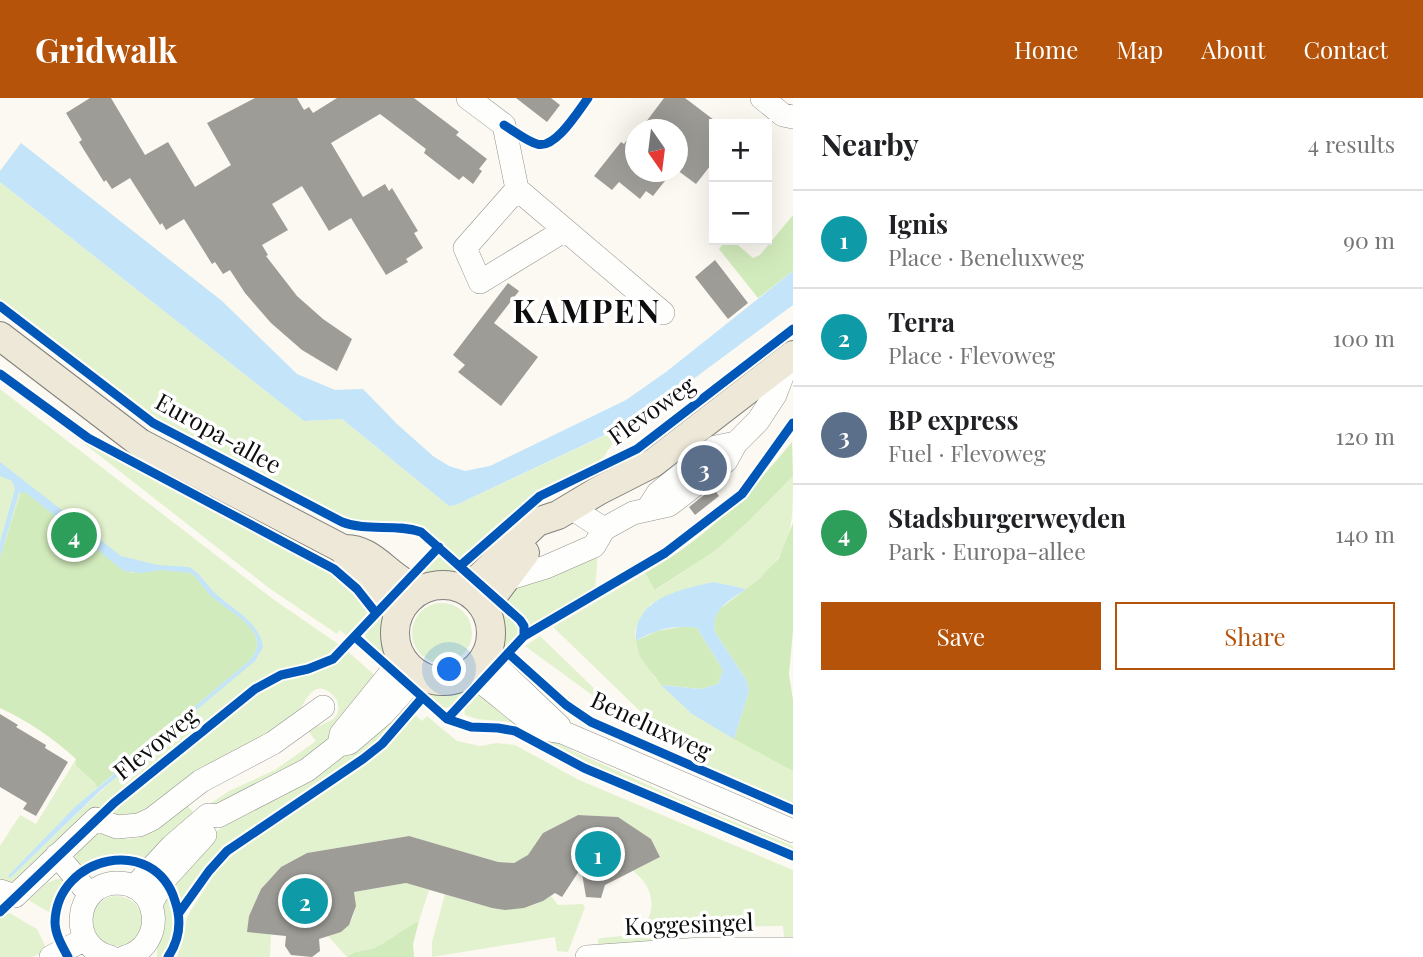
<!DOCTYPE html>
<meta charset="utf-8">
<style>
:root{--surface:#fff;--page:#f6f6f6;--text:#202124;--muted:#757577;--line:#e0e0e0;--accent:#b45309}
body{margin:0;font-family:"Playfair Display",serif;background:var(--page);color:var(--text)}
.controls{position:absolute;right:21px;top:21px;display:grid;overflow:hidden;border-radius:0px;box-shadow:0 7px 28px #0002}
.controls button{width:63px;height:63px;display:grid;place-items:center;padding:0;border:0;border-bottom:2px solid var(--line);background:var(--surface);color:var(--text);font:35px sans-serif}
.compass{position:absolute;left:625px;top:21px;width:63px;height:63px;border-radius:50%;background:var(--surface);box-shadow:0 7px 28px #0002;rotate:166deg}
.you{position:absolute;left:450px;top:572px;width:24px;height:24px;margin:-18px;border:5px solid #fff;border-radius:50%;background:#1a73e8;box-shadow:0 0 0 10px #1a73e833}
.badge{display:grid;place-items:center;width:46px;height:46px;border-radius:50%;background:var(--accent);color:#fff;font-size:23px;font-weight:700}
.pin{position:absolute;translate:-50% -50%;border:4px solid #fff;box-shadow:0 2px 7px #0006}
.list{margin:0;padding:0;list-style:none}
h2{display:flex;justify-content:space-between;align-items:center;height:91px;margin:0;padding:0 28px;font-size:30px}
h2 small{font-size:23px;font-weight:400;color:var(--muted)}
.list li{display:grid;grid-template-columns:46px 1fr auto;gap:21px;align-items:center;box-sizing:border-box;height:98px;padding:0 28px;border-top:2px solid var(--line)}
.list b{display:block;font-size:26px;white-space:nowrap}
.list p{margin:0;font-size:23px;white-space:nowrap;color:var(--muted)}
.list em{font-size:23px;font-style:normal;color:var(--muted)}
.actions{display:flex;gap:14px;padding:21px 28px}
.actions a{flex:1;padding:16px 0;border:2px solid var(--accent);border-radius:0px;text-align:center;font-size:24px;color:var(--accent)}
.actions .main{background:var(--accent);color:#fff}
.map{position:relative;flex:none;width:793px;height:859px;overflow:hidden}
header{display:flex;align-items:center;gap:42px;box-sizing:border-box;height:98px;padding:0 35px;background:var(--accent);color:#fff}
header strong{font-size:33px}
nav{display:flex;gap:38px;margin-inline-start:auto;font-size:24px}
main{display:flex}
aside{flex:1;background:var(--surface)}
.map>svg:first-child{display:block}
.green{fill:#e3f2ce}
.forest{fill:#d2ebbc}
.water{fill:#c3e4f9}
.building{fill:#9e9c97}
.lines{fill:none;stroke-linecap:round;stroke-linejoin:round}
.minor-casing{stroke:#949390;stroke-width:24}
.major-casing{stroke:#81817d;stroke-width:30}
.minor{stroke:#fefefd;stroke-width:23}
.major{stroke:#ede8d8;stroke-width:28}
.cycleway-casing{stroke:#fff;stroke-width:13}
.cycleway{stroke:#0057b8;stroke-width:9}
.labels{text-anchor:middle;stroke-width:7;stroke-linejoin:round;paint-order:stroke}
.street-label{font-size:24px;fill:#0d0d0d;stroke:#fff}
.district-label{font-size:32px;font-weight:bold;letter-spacing:2px;fill:#0d0d0d;stroke:#fff}
</style>
<header>
<strong>Gridwalk</strong>
<nav><a>Home</a><a>Map</a><a>About</a><a>Contact</a></nav>
</header>
<main>
<div class="map">
<svg width="793" height="859" viewBox="0 0 793 859">
<rect width="100%" height="100%" fill="#fbf9f1"/>
<!-- green -->
<path class="green" d="M0,84L304,323L342,321L449,408L456,407L623,329L600,365L539,394L486,441L460,460C444,453 435,434 416,429C392,422 366,428 341,420L153,321L0,204Z
M0,291L273,501L341,548C318,571 285,569 257,585L105,707L20,786H0V748L20,717L36,726L76,661V668L95,685L97,690L9,778V780L119,676L0,602Z
M77,340L328,472L342,482L367,509V521L349,540L340,532L337,536L269,490Z
M793,378C793,433 793,456 746,491L714,484L688,490L651,506L635,532L636,543L654,579L692,616L793,673V708L722,679L705,669L641,614L553,529L645,475L656,492L715,453L749,423Z
M598,453L595,492L529,530L523,520L502,501L506,493Z
M438,458L447,461L464,476C456,483 427,481 416,478L431,462Z
M412 535a30 30 0 1 1 60 0a30 30 0 1 1-60 0Z
M500,508L518,524L521,534L500,559L497,519Z
M385,512C390,523 391,551 387,562L368,546L365,536Z
M540,538L629,624L525,548Z
M347,553L378,580L330,641L313,655L270,682L216,706L199,717L147,766C124,756 102,758 80,772L75,763L76,755L100,734L127,741L138,740L186,706L195,716L229,693L275,672L316,643L308,633C322,624 344,625 337,602C318,577 306,598 298,617L140,720L114,717L111,714L129,696L262,591C290,575 322,575 347,553Z
M462,588L470,591C447,616 446,615 420,593L421,590Z
M478,593L571,652L690,706L793,748V753L588,666L511,624L477,621L465,617L464,609Z
M404,604L407,608L391,628L365,654L221,753L201,776L187,802H181L172,786L205,744L217,733L255,710L284,698Z
M413,615L422,623L427,618L457,643L480,648L497,645L515,647L579,682L793,772V844L784,840L783,828L654,829V847L598,851V841C609,838 621,840 631,835C660,823 656,789 633,773L660,759L651,741L618,719L578,717L543,735L528,758L514,765L498,764L408,738L307,755L281,769L261,791L249,818L248,834L271,836L270,859H177L187,819L217,771L246,746L382,654Z
M57,781H65L67,784L57,801L52,816L30,803V801L47,785Z
M406,785L429,792L419,823C403,830 390,843 374,850C365,853 355,852 347,859L328,838C351,831 358,819 354,795L331,798Z
M169,796C179,815 178,836 168,855L165,859H157C157,841 157,809 169,796Z
M445,796C481,807 516,822 551,798L558,807L583,806L585,809L568,854L557,853L555,839L432,859V844Z
M92 823a25 25 0 1 1 50 0a25 25 0 1 1-50 0Z
M6,813L37,831L47,852L33,859H0V819Z"/>
<!-- forest -->
<path class="forest" d="M793,117V173L758,200L719,151L726,142H732L753,160L760,157Z
M792,344L793,378L749,423L715,453L655,492L645,475C705,441 748,397 792,344Z
M21,394H25L131,475L161,472L191,475C199,481 203,490 210,496C229,514 276,534 248,564L97,690L95,685L76,668V661C53,640 28,623 0,610V460Z
M793,425V533L789,576L793,602V673L734,641L749,593L747,583L715,534L714,526L717,513L759,481L779,460Z
M686,528L697,530L723,572L718,586L701,591L661,587L640,559L636,543L657,533Z
M419,823L413,846L414,859H347C355,852 365,853 374,850C390,843 403,830 419,823Z"/>
<!-- water -->
<path class="water" d="M21,45L222,203L297,276L335,292L363,291L397,326L433,358L449,368L465,373L490,368L626,302L666,274L793,173V207L641,320L456,407L449,408L342,321L304,323L0,84V73Z
M0,364L121,458L158,467L189,469C201,475 206,487 216,496C233,512 259,523 263,549L255,563L101,692L10,780L8,778L76,708L248,564C277,534 229,515 210,497C203,490 199,481 191,475L161,472L141,475L124,473L25,394L19,395L0,460V444L15,391L12,383L0,378Z
M714,484L746,491C729,503 711,511 715,534L747,583L749,593L734,641L692,616L661,587L701,591L718,586L723,572L697,530C675,526 654,532 636,543C633,501 680,491 714,484Z"/>
<!-- building -->
<path class="building" d="M90,0H111L145,57L168,44L195,89L231,67L207,25L255,0H297L304,12L309,9L313,15L337,0H414L459,34L456,37L487,61L479,71L482,73L473,86L463,78L459,82L424,55L426,51L380,16L331,45L363,99L385,86L389,93L392,90L418,133L414,135L423,150L406,161L408,164L386,177L351,120L329,133L302,88L272,106L288,132L262,147L268,157L266,158L297,198L323,221L352,241L337,273L302,252L271,225L245,195L230,172L223,176L215,164L212,166L184,121L166,132L162,125L160,127L130,80L112,91L106,82L104,84L79,44L82,42L66,15Z
M516,0H551L560,7L547,24Z
M664,0H685L714,22V63L696,86L677,72V32H640Z
M635,31V74H672L653,98L646,93L640,101L619,84L612,92L594,78L621,44L624,46Z
M715,162L748,205L728,221L695,179Z
M508,185L519,193L494,225L538,259L501,308L458,274L465,267L453,257Z
M713,390L719,398L695,417L689,409Z
M0,616L18,627L16,629L46,647L45,650L68,664L36,718L23,711L27,705L0,689Z
M578,717L618,719L651,741L660,759L605,787L601,800L586,799L581,770L562,799L555,795L543,803L524,810L505,812L492,810L406,785L354,794L356,808L349,827L341,834L319,841L320,853L312,859L291,857L285,848L286,838L247,834L249,818L261,791L281,769L307,755L409,738L498,764L514,765L528,757L543,735Z"/>
<g class="lines">
<!-- minor casing -->
<g class="minor-casing">
<path id="minor" d="M468,0L504,27L517,91L663,215
M762,0L783,17L793,19
M517,91L465,150L480,184L565,132
M570,409L604,431
M647,412L658,395L716,349L736,345
M504,482L546,469L594,448L604,431L633,415L669,407L726,363L736,345L758,323L775,297L789,260
M487,554L500,572L559,628
M466,577C498,588 526,633 562,634L793,733
M339,647L341,636L393,572L399,555
M57,757L90,797
M134,789L172,748L208,717L218,718L307,672L339,647L349,645L383,616L409,587L423,579
M0,793L15,798L96,721L117,729L139,727L152,721L201,683L273,645L323,609
M151,806L164,782L205,737
M51,859L85,841
M110,859C68,849 73,786 117,785C162,785 166,848 125,859
M587,859L701,851H793"/>
</g>
<!-- major casing -->
<g class="major-casing">
<path id="major" d="M0,238L140,345L343,451C376,449 391,487 423,491
M344,453C358,478 386,490 398,517
M395 535a48 48 0 1 1 96 0a48 48 0 1 1-96 0Z
M461,490L480,479L537,424L558,417L598,393L653,365L793,257
M486,514L495,495L525,455"/>
</g>
<!-- minor -->
<use href="#minor" class="minor"/>
<!-- major -->
<use href="#major" class="major"/>
<!-- cycleway casing -->
<g class="cycleway-casing">
<path id="cycleway" d="M504,27C514,33 526,43 537,46C555,52 579,12 588,0
M0,208L153,325L342,424C367,434 395,425 421,434L520,522L524,528V538
M0,276L88,340L334,471L357,491L376,515
M460,468L540,398L637,351L793,231
M355,539L447,621L471,629L498,630L515,633L584,670L793,758
M508,555L566,607L591,624L793,712
M447,621L524,538L665,455L742,396L793,325
M0,814L114,705L255,591L281,577L308,571L333,561L439,449
M179,815L209,773L227,753L363,661L382,646L422,600
M68,859C62,848 55,836 55,824C57,757 155,736 175,803C182,823 180,841 168,859"/>
</g>
<!-- cycleway -->
<use href="#cycleway" class="cycleway"/>
</g>
<g class="labels">
<!-- street labels -->
<g class="street-label">
<text transform="translate(652 313) rotate(-35)" y="8">Flevoweg</text>
<text transform="translate(218 336) rotate(29)" y="8">Europa-allee</text>
<text transform="translate(651 628) rotate(25)" y="8">Beneluxweg</text>
<text transform="translate(156 646) rotate(-39)" y="8">Flevoweg</text>
<text transform="translate(689 827) rotate(-2)" y="8">Koggesingel</text>
</g>
<!-- district labels -->
<g class="district-label">
<text x="587" y="225">KAMPEN</text>
</g>
</g>
</svg>
<div class="controls">
<button>+</button>
<button>−</button>
</div>
<svg class="compass" viewBox="-18 -18 36 36"><path d="M0-13l5 13h-10z" fill="#e53935"/><path d="M0 13l5-13h-10z" fill="#757577"/></svg>
<div class="you"></div>
<div class="pin badge" style="left:598px;top:756px;background:#0f9aa8">1</div>
<div class="pin badge" style="left:305px;top:803px;background:#0f9aa8">2</div>
<div class="pin badge" style="left:704px;top:370px;background:#5c6f8a">3</div>
<div class="pin badge" style="left:74px;top:437px;background:#2e9e5b">4</div>
</div>
<aside>
<h2>Nearby<small>4 results</small></h2>
<ul class="list">
<li><span class="badge" style="background:#0f9aa8">1</span><div><b>Ignis</b><p>Place · Beneluxweg</p></div><em>90 m</em></li>
<li><span class="badge" style="background:#0f9aa8">2</span><div><b>Terra</b><p>Place · Flevoweg</p></div><em>100 m</em></li>
<li><span class="badge" style="background:#5c6f8a">3</span><div><b>BP express</b><p>Fuel · Flevoweg</p></div><em>120 m</em></li>
<li><span class="badge" style="background:#2e9e5b">4</span><div><b>Stadsburgerweyden</b><p>Park · Europa-allee</p></div><em>140 m</em></li>
</ul>
<div class="actions"><a class="main">Save</a><a>Share</a></div>
</aside>
</main>
